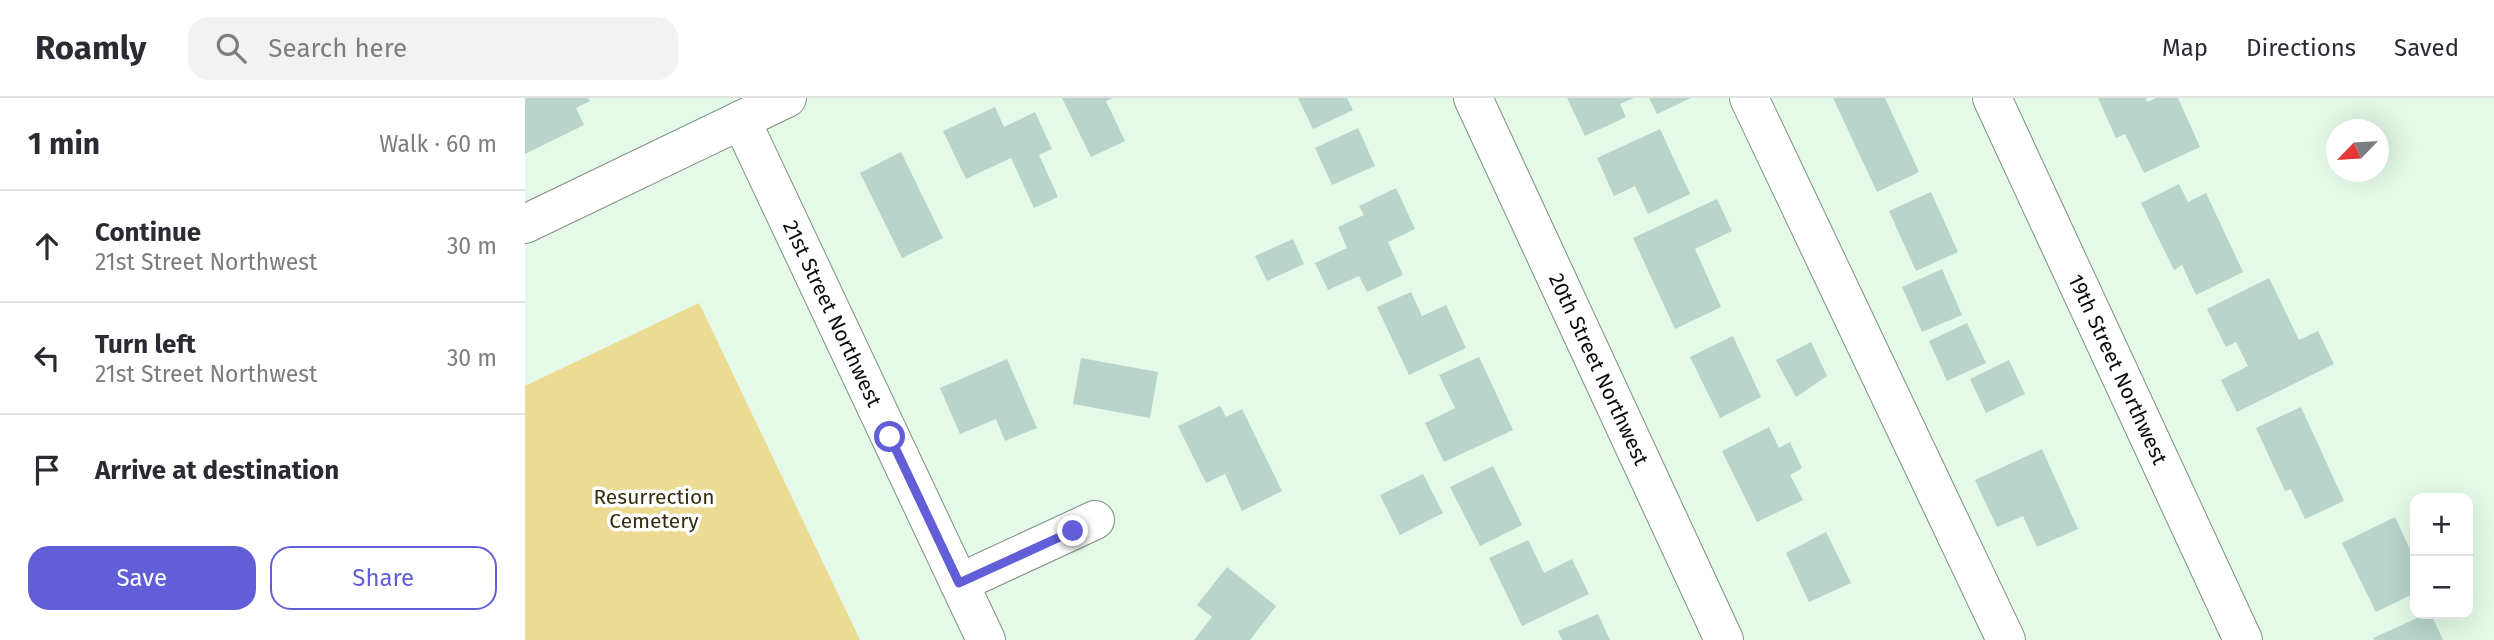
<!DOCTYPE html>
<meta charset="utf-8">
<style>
:root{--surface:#fff;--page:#f2f2f3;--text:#2b2b33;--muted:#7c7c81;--line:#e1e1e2;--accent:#615ed7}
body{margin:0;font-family:"Fira Sans",sans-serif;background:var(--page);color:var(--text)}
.controls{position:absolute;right:21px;bottom:21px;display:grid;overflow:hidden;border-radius:14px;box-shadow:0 7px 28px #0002}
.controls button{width:63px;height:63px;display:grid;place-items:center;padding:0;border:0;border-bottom:2px solid var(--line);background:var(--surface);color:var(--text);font:35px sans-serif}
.compass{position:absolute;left:1801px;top:21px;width:63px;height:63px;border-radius:50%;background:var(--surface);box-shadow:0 7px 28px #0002;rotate:245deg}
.stop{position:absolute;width:21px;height:21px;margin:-16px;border:5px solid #615ed7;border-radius:50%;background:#fff}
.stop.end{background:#615ed7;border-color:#fff;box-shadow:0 2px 7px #0008}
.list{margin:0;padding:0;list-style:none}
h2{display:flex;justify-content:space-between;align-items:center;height:91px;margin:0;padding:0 28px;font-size:30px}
h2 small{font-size:23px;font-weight:400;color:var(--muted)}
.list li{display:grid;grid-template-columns:46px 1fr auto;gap:21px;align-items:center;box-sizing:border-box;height:112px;padding:0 28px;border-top:2px solid var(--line)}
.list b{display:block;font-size:26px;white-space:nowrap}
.list p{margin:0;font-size:23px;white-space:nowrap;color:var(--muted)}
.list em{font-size:23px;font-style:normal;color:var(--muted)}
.actions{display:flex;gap:14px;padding:21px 28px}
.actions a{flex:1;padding:16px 0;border:2px solid var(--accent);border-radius:21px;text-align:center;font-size:24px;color:var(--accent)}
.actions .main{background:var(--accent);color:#fff}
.icon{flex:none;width:38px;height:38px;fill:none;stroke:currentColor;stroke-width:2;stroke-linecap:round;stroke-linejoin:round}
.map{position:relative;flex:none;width:1969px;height:542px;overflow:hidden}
header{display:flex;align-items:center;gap:42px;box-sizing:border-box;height:98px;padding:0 35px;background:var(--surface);border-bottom:2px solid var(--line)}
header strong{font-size:33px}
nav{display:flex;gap:38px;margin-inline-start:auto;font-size:24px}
.search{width:490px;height:63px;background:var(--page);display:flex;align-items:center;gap:18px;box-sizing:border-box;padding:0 24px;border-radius:21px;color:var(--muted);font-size:26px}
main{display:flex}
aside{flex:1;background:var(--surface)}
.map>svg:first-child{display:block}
.green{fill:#ecdb92}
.building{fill:#b8d4cb}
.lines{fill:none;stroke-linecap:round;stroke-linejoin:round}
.minor-casing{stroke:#7e9080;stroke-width:40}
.minor{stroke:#fff;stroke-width:38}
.route{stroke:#615ed7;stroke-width:9}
.labels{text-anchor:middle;stroke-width:7;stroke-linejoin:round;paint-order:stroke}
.street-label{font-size:21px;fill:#080e09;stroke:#fff}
.park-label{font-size:21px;fill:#352e0c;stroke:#fff}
</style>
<header>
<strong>Roamly</strong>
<div class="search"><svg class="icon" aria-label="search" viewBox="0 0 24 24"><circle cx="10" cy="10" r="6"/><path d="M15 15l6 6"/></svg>Search here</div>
<nav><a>Map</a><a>Directions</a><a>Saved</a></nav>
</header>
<main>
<aside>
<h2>1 min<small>Walk · 60 m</small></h2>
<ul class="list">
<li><svg class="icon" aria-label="ahead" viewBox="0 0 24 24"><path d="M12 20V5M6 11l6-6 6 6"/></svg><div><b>Continue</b><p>21st Street Northwest</p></div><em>30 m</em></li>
<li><svg class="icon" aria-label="left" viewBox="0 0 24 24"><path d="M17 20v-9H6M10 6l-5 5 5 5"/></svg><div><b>Turn left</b><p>21st Street Northwest</p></div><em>30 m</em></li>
<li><svg class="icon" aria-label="arrive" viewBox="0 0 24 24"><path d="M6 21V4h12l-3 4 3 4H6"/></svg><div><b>Arrive at destination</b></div></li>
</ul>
<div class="actions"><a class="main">Save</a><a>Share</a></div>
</aside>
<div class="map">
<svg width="1969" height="542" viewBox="0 0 1969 542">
<rect width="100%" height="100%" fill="#e4f9e7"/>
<!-- green -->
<path class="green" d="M174,205L335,542H0V288Z"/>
<!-- building -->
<path class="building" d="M0,0H63L65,3L51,10L59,27L0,56Z
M537,0H588L581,3L600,43L566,59Z
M773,0H822L828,12L788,31Z
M1042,0H1109L1095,6L1101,19L1060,38Z
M1124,0H1166L1132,16Z
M1308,0H1360L1394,74L1352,94Z
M1573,0H1621L1622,4L1631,0H1653L1675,49L1619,75L1600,36L1591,40Z
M470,9L479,29L510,14L527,51L514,57L533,99L509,110L486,60L441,81L418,33Z
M833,30L850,68L807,87L790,50Z
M1135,31L1165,96L1123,116L1110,88L1089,98L1072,60Z
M376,54L418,140L377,160L335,75Z
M1654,86L1663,104L1681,95L1718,174L1671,197L1657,167L1649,172L1616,105Z
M871,90L890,131L863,144L878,177L842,194L834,178L803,192L790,165L822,150L813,129L839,117L834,108Z
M1406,94L1433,154L1391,173L1364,113Z
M1192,101L1207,133L1170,151L1196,209L1150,231L1108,140Z
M768,141L779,166L742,183L730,158Z
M1417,171L1437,217L1397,234L1377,189Z
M1744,180L1774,242L1793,233L1809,266L1712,314L1696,282L1723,268L1711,244L1701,249L1682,211Z
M886,194L897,218L921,207L941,250L884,277L852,209Z
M1442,225L1461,265L1422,283L1404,243Z
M1208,238L1236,299L1195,320L1165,259Z
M1286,244L1302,278L1271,299L1251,262Z
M954,259L988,332L919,364L900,325L930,310L914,277Z
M556,260L633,274L625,320L548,306Z
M482,261L512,330L480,343L471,321L435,336L415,290Z
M1484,262L1500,296L1461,315L1445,281Z
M695,308L701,319L717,311L757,393L717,413L700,376L681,385L653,328Z
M1776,309L1819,403L1780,421L1766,391L1760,393L1731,330Z
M1244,329L1254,350L1265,344L1277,370L1265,377L1278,402L1232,424L1197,353Z
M1517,351L1553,431L1512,449L1498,418L1472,429L1450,382Z
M968,368L997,427L955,448L925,389Z
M898,376L918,415L875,437L855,397Z
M1870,419L1890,462V495L1851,514L1817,445Z
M1301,434L1326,485L1284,504L1261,455Z
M1003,442L1019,475L1047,461L1064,496L997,528L964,460Z
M702,469L751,508L725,542H669L687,519L672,507Z
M1073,516L1085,542H1037L1033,533Z
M1901,516H1906L1918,542H1849L1848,540Z"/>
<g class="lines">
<!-- minor casing -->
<g class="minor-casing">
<g id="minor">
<path id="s1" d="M948,0L1199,542"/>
<path d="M1224,0L1481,542"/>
<path id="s2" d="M1467,0L1718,542"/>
<path id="s3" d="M216,22L461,542"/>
<path d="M0,126L262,0"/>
<path d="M434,485L570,422"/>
</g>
</g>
<!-- minor -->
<use href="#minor" class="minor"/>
</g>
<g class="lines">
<!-- route -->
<path class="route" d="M365,339L434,485L548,433"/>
</g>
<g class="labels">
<!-- street labels -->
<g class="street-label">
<text dy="7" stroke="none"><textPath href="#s3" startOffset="214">21st Street Northwest</textPath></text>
<text dy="7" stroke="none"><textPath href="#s1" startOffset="299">20th Street Northwest</textPath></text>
<text dy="7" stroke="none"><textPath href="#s2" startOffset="299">19th Street Northwest</textPath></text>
</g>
<!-- park labels -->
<g class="park-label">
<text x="129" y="406">Resurrection<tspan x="129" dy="24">Cemetery</tspan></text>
</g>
</g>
</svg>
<div class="controls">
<button>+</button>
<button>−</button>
</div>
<svg class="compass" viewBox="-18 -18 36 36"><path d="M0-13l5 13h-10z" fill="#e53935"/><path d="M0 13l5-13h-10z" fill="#7c7c81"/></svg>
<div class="stop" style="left:365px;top:339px"></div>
<div class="stop end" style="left:548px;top:433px"></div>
</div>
</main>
